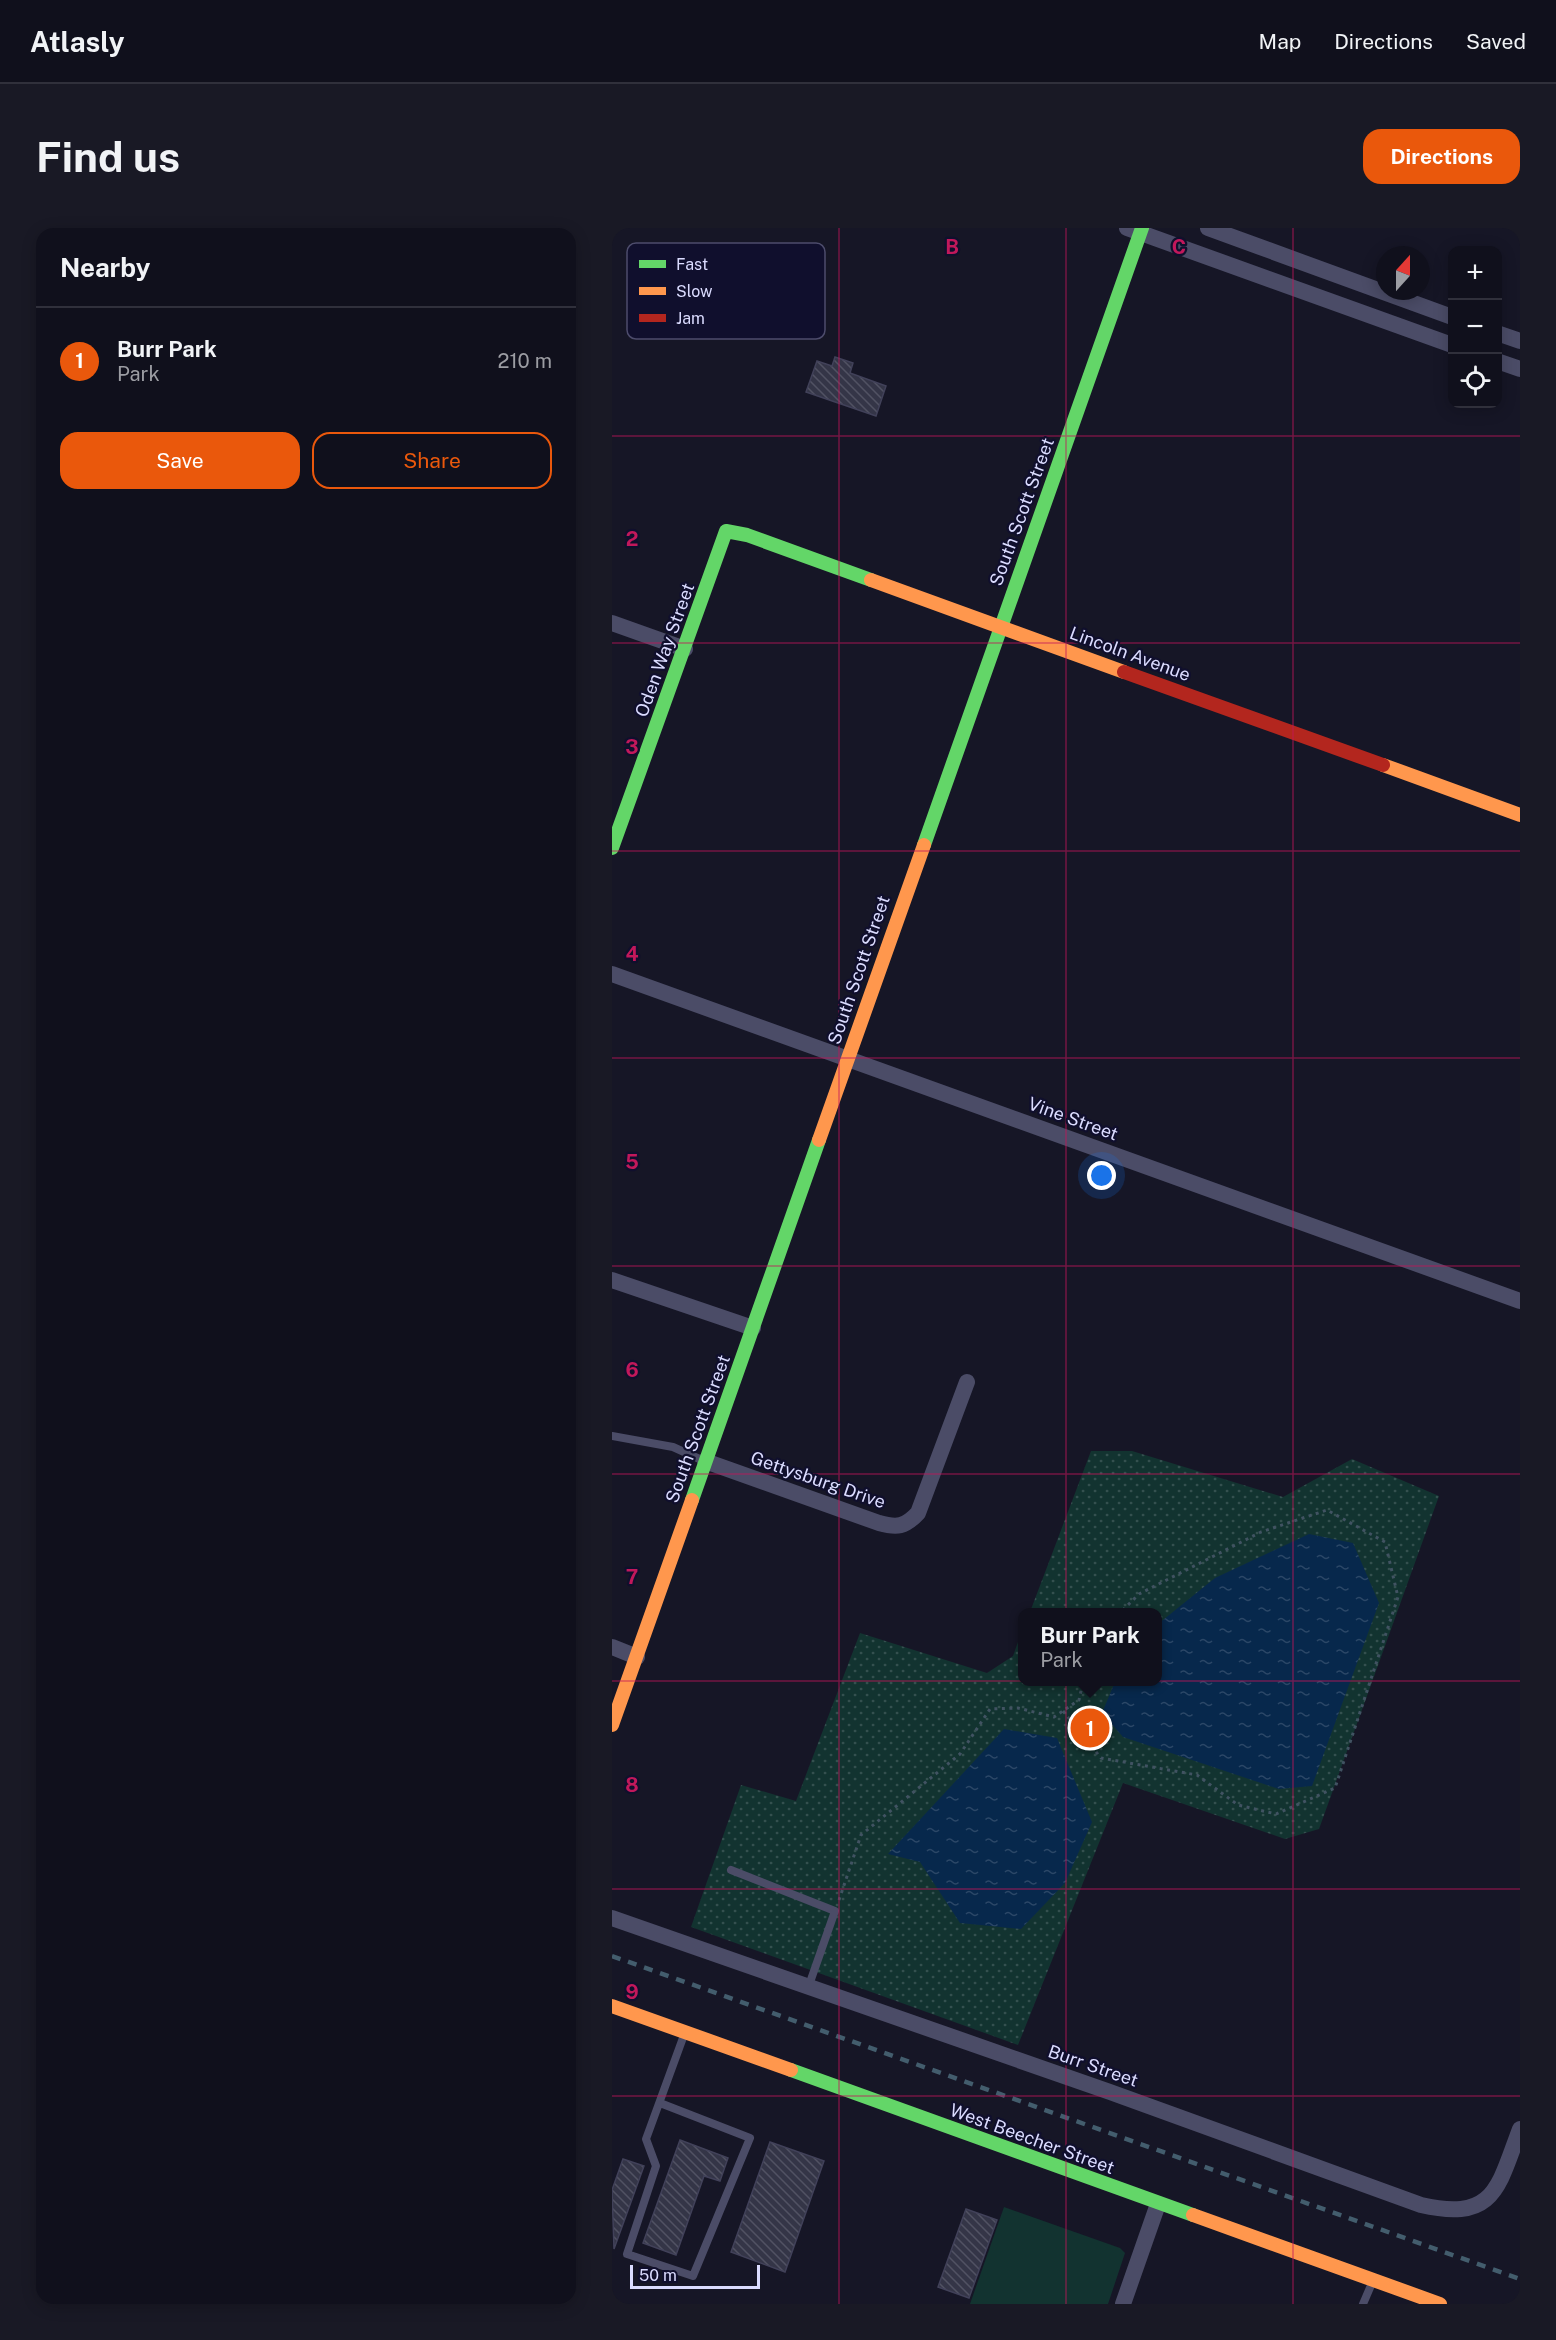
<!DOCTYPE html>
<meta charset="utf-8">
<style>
:root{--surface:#10101c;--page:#191925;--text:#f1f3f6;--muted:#9c9da3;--line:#30303b;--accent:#ea580c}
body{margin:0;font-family:"Public Sans",sans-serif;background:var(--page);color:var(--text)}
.controls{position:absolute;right:18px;top:18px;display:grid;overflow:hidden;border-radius:12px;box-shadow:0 3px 15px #0003}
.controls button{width:54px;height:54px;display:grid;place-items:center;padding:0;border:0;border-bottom:2px solid var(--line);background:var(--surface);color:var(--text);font:30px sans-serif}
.compass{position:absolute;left:764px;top:18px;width:54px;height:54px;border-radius:50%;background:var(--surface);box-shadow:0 3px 15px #0003;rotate:21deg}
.scale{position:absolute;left:18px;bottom:15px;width:130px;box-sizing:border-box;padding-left:6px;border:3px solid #dbdcff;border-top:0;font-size:16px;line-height:21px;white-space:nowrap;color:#dbdcff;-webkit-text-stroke:4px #100f2d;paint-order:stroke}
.you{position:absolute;left:490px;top:948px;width:21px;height:21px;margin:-15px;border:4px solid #fff;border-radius:50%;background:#1a73e8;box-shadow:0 0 0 9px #1a73e833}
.badge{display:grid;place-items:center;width:39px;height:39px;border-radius:50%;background:var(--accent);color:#fff;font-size:20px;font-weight:700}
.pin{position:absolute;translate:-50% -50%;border:3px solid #fff;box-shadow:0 2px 6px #0006}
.popup{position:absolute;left:406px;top:1380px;width:144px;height:78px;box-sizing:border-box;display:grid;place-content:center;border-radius:12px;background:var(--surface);filter:drop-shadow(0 2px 4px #0005);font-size:20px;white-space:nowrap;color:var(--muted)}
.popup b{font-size:22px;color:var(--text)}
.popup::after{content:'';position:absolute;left:50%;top:100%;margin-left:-12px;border:12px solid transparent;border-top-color:var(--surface)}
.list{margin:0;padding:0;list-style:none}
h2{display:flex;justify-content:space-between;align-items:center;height:78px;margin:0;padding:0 24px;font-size:26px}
h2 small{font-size:20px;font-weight:400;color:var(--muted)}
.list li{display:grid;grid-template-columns:39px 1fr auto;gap:18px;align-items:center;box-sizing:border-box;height:108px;padding:0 24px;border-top:2px solid var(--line)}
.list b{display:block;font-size:22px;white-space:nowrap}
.list p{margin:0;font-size:20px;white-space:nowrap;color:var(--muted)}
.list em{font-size:20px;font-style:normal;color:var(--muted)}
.actions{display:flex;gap:12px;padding:18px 24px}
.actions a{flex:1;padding:14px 0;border:2px solid var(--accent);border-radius:18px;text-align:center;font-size:21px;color:var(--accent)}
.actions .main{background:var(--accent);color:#fff}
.icon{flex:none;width:33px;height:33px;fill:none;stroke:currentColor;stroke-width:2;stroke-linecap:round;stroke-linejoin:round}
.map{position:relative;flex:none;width:908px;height:2076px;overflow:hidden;border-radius:18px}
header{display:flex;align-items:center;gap:36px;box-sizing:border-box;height:84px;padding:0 30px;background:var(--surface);border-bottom:2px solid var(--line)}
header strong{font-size:28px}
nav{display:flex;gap:33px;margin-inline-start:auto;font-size:21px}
.intro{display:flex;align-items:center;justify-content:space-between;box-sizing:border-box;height:144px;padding:0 36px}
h1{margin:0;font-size:42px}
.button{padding:15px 27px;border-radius:18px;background:var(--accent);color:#fff;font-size:21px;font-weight:700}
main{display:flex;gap:36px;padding:0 36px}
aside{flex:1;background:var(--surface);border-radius:18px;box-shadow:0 3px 15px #0003}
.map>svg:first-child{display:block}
.grass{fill:#123330}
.park{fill:url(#park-dots)}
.water{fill:url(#water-ripples)}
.building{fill:url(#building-back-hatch);stroke:#414159;stroke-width:1.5}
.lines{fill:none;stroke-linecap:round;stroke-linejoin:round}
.path{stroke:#415362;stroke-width:3;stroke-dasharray:3 4.5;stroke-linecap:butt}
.lane{stroke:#4b4c67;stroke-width:8}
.street{stroke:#4b4c67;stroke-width:16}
.fast{stroke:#63d668;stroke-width:14}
.slow{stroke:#ff974d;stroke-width:14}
.jam{stroke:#b3261e;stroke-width:14}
.rail{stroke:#435d6d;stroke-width:4.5;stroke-dasharray:9 8;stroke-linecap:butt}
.grid{fill:none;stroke:#c2185b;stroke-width:1.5;stroke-opacity:0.55}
.labels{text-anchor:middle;stroke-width:4.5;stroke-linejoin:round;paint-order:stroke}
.street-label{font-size:18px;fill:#dbdcff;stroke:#100f2d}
.key{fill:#100f2d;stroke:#4d4c6c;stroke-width:1.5}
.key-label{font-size:16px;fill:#dbdcff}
.grid-label{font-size:20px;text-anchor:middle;font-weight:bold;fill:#c2185b;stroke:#100f2d;stroke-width:4.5;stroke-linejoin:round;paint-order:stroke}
</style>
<header>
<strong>Atlasly</strong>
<nav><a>Map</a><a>Directions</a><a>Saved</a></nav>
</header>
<div class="intro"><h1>Find us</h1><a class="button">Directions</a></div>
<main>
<aside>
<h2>Nearby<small></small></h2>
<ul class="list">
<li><span class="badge">1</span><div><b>Burr Park</b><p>Park</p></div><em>210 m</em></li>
</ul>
<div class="actions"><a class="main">Save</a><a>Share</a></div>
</aside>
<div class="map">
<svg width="908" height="2076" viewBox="0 0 908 2076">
<defs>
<pattern id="park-dots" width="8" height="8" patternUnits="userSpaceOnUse" patternTransform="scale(1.5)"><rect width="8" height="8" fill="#123330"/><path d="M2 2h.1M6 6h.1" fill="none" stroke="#34504f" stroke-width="1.8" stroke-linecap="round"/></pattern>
<pattern id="water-ripples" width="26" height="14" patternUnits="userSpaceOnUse" patternTransform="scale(1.5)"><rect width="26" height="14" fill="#07284c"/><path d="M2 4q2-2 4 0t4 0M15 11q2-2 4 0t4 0" fill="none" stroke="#2b4767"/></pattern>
<pattern id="building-back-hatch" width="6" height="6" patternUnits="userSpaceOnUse" patternTransform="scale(1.5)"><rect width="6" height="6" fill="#343547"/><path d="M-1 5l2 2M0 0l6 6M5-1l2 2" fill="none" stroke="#515263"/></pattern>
</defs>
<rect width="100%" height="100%" fill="#161626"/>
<!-- grass -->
<path class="grass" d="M392,1979L508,2020L513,2025L496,2076H358Z"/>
<!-- park -->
<path class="park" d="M479,1223H520L671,1269L740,1231L827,1268L707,1601L673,1611L511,1555L406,1817L79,1699L129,1557L184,1573L248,1405L375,1445L401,1428L410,1403V1454H546V1384H418Z"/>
<!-- water -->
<path class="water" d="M697,1306L741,1315L767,1375L700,1558L667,1561L511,1509L490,1485L503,1454H546V1396L603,1350Z
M392,1501L445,1510L480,1594L453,1655L409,1701L348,1695L308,1634L276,1626Z"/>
<!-- building -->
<path class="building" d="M223,129L241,135L238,145L274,158L264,188L194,164L205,133L220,138Z
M68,1912L116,1930L108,1953L92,1948L64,2027L31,2015Z
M158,1914L212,1933L173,2044L119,2024Z
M11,1931L32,1938L2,2021L0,1962Z
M354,1981L385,1992L357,2070L326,2059Z"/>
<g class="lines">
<!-- path -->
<path class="path" d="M451,1483L489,1530L585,1547L626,1577L664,1586L723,1560L786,1369L773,1314L715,1282L649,1304L527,1366L509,1384
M227,1672L249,1607L348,1526L378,1481L406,1480L442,1489L467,1472L471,1454"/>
<!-- lane -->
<path class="lane" d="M0,1208L61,1219L92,1233
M119,1642L223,1683L196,1760
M48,1875L138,1910L81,2048L15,2026L44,1938L34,1911L72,1807
M751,2076L760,2055"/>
<!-- street -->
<path class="street" d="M515,0L840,117
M596,0L840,89
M885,105L908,113
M885,133L908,141
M0,395L73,421
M0,746L908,1073
M0,1052L141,1100
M93,1233L267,1295C285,1300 293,1299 306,1285L355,1154
M0,1419L25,1429
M0,1690L498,1864L809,1977C883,1994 886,1959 908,1901
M511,2076L546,1976"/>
<!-- fast -->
<path class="fast" d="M312,617L530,0
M0,620L114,303L135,307L259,352
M80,1272L207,912
M179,1842L581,1987"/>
<!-- slow -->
<path class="slow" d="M259,352L512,444
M771,537L908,587
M207,912L312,617
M0,1497L80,1272
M0,1778L179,1842
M581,1987L828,2076"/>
<!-- jam -->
<path class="jam" d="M512,444L771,537"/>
<!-- rail -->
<path class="rail" d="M0,1728L908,2051"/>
</g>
<!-- grid -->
<path class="grid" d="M227,0V2076M454,0V2076M681,0V2076M0,208H908M0,415H908M0,623H908M0,830H908M0,1038H908M0,1246H908M0,1453H908M0,1661H908M0,1868H908"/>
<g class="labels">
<!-- street labels -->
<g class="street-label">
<text transform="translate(410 284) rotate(-70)" y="6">South Scott Street</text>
<text transform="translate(53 422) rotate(-70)" y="6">Oden Way Street</text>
<text transform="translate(518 426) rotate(20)" y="6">Lincoln Avenue</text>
<text transform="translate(247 742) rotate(-71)" y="6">South Scott Street</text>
<text transform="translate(461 891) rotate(20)" y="6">Vine Street</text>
<text transform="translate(86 1201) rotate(-70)" y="6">South Scott Street</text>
<text transform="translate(206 1252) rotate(19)" y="6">Gettysburg Drive</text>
<text transform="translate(481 1838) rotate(19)" y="6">Burr Street</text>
<text transform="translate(420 1911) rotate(20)" y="6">West Beecher Street</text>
</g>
</g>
<!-- legend -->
<rect x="15" y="15" width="198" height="96" rx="9" class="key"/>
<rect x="27" y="32" width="27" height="8" fill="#63d668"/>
<rect x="27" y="59" width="27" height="8" fill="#ff974d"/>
<rect x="27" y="86" width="27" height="8" fill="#b3261e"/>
<g class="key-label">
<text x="64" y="42">Fast</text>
<text x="64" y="69">Slow</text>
<text x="64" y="96">Jam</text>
</g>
<g class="grid-label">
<text x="340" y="26">B</text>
<text x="567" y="26">C</text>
<text x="20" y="318">2</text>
<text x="20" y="526">3</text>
<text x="20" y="733">4</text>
<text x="20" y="941">5</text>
<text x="20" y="1149">6</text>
<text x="20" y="1356">7</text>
<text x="20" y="1564">8</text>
<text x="20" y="1771">9</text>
</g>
</svg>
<div class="controls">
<button>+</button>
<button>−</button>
<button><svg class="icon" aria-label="locate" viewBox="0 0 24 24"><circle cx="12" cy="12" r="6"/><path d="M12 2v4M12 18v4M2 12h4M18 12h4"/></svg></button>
</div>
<svg class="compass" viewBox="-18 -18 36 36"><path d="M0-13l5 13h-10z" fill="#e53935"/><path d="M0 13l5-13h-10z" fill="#9c9da3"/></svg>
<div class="scale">50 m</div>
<div class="you"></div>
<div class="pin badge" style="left:478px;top:1500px">1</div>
<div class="popup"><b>Burr Park</b>Park</div>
</div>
</main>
